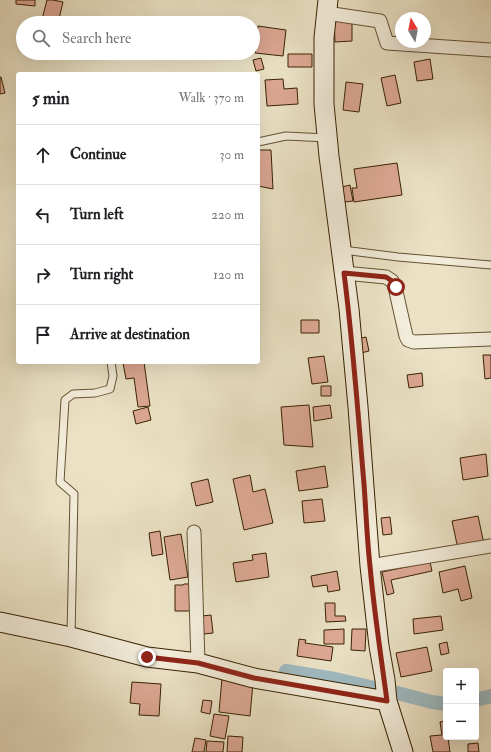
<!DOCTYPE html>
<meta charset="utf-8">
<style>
:root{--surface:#fff;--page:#f2f2f2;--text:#202124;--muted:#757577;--line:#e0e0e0}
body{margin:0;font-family:"IM FELL Double Pica",serif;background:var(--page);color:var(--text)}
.controls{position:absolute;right:12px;bottom:12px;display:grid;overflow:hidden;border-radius:4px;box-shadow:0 4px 16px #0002}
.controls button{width:36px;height:36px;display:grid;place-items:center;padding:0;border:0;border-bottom:1px solid var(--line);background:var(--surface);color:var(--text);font:20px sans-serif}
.compass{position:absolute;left:395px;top:12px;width:36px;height:36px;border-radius:50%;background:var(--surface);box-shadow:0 4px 16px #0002;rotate:350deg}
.stop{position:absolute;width:12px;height:12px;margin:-9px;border:3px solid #8f2418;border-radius:50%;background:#fff}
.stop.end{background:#8f2418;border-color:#fff;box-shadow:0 1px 4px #0008}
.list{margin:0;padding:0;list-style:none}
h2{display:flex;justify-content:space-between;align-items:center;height:52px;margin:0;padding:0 16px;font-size:17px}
h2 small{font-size:13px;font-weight:400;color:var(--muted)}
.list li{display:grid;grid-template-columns:26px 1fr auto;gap:12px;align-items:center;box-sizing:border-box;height:60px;padding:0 16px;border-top:1px solid var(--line)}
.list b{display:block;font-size:15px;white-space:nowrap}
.list em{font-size:13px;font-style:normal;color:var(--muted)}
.icon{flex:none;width:22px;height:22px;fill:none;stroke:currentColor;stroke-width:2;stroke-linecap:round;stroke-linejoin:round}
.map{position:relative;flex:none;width:491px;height:752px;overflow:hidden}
.search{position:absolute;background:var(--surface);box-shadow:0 4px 16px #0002;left:16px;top:16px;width:244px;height:44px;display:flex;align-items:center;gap:10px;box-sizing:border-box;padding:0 14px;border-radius:22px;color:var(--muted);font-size:15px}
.panel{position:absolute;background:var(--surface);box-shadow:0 4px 16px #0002;left:16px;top:72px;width:244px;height:292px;border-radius:4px}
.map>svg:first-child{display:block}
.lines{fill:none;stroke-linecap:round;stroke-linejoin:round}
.canal{stroke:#9fbac1;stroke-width:14}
.building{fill:#dda895;stroke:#382201}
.lane-casing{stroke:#655232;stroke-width:9}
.street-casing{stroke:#655232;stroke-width:15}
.secondary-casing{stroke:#382201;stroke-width:21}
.lane{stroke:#f2ecda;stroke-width:7}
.street{stroke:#f2ecda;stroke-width:13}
.secondary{stroke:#f2ecda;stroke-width:19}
.route{stroke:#8f2418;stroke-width:5}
</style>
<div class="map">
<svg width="491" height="752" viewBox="0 0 491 752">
<rect width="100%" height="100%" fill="#ebe2c6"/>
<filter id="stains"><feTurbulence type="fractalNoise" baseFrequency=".005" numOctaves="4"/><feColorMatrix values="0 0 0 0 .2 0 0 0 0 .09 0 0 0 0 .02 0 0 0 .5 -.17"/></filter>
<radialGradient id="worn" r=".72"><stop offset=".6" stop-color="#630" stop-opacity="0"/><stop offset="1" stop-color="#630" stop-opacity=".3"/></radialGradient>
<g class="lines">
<!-- canal -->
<path class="canal" d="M286,671L335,679L397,693L432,702L446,704
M476,700L491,696"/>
</g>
<!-- building -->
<path class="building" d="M16,0H35V6L16,4Z
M47,0H53L63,2L58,23H41Z
M334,21H352V41L335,42Z
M258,26L286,30L283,56L255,53Z
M288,54H312V67H288Z
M261,58L264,69L256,71L253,60Z
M430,59L433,79L417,81L414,62Z
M395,75L401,103L387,106L381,78Z
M0,77H1L5,93L0,94Z
M283,79L284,89L297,88L298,104L267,106L265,80Z
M346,82L363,84L359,112L343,110Z
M258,150H271L273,189L258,186Z
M397,163L402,195L354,202L352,188H357L354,169Z
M350,185L353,201L345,202L342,187Z
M301,320H319V333H301Z
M366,337L369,351L361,353L357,339Z
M483,355H491V378L485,379Z
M324,356L328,382L312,384L308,358Z
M128,362H144L150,406L138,407L134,378L126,379L123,363Z
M422,373L423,386L409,388L407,375Z
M321,386H331V396H321Z
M309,405L313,447L284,445L281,407Z
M330,405L332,418L314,421L313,407Z
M148,407L151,420L136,424L133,411Z
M486,454L488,476L463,480L460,458Z
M325,466L328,487L299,491L296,471Z
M250,475L253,492L265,489L273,523L244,530L233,479Z
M208,479L213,502L196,506L191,483Z
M322,499L325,521L304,523L302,501Z
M478,516L484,544L458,549L452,521Z
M390,517L392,534L383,535L381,518Z
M160,531L163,554L152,556L149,533Z
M181,534L188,577L170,580L164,537Z
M266,553L269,577L236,582L233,563L253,560L252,555Z
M430,562L432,571L391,580L394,593L387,595L382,572Z
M465,566L472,598L461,601L458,589L443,593L439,572Z
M337,571L340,590L328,592L327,585L313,587L311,576Z
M184,584H194L193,611H175V585H183Z
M325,603H335V616H345L346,621L326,622Z
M211,615L213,633L204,634L202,616Z
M441,616L443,630L414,634L413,619Z
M344,629V644H324V630Z
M352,629H366L365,651L351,650Z
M299,639L306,640L305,643L333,647L331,661L297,656Z
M447,642L449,653L441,655L439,644Z
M427,647L432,671L401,677L396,653Z
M222,678L253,683L250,716L219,712Z
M132,682L161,684L159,716L139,715L140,704L130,703Z
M203,700L212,701L210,714L201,712Z
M214,714L229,716L225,739L210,736Z
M446,721V737H448L450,752H433L430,736L442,735L440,722Z
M228,736L243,737L242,752H227Z
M195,738L206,740L204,752H192Z
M207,741L224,742L223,752H206Z
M478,743L479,752H468V744Z"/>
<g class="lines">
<!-- lane casing -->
<g class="lane-casing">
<path id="lane" d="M258,142L286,136L327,138
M343,250L398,257L491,265
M71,635L74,494L60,482L65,400L73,394L95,393L110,389L113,376L111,362"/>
</g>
<!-- street casing -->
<g class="street-casing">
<path id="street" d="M326,13L380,21L387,43L491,50
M344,273L386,277L392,281L395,287L406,336L408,340L414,342L491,339
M194,532L198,663
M370,566L491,546"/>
</g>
<!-- secondary casing -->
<g class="secondary-casing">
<path id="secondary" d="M328,0L324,38V104L329,156L349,309L358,407L370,566L379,646L385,680L387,701L403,752
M0,622L71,637L147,657L198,663L254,678L387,701"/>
</g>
<!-- lane -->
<use href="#lane" class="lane"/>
<!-- street -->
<use href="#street" class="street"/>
<!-- secondary -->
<use href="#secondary" class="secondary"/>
</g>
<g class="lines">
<!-- route -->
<path class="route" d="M147,657L198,663L254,678L387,701C381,656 374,611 370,566C367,539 366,511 364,484C358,414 353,343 344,273L386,277L392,281L396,287"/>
</g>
<rect width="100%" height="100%" filter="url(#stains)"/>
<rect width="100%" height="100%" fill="url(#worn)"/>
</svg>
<div class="controls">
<button>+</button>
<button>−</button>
</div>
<svg class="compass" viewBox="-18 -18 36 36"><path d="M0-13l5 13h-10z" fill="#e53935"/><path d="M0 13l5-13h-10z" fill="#757577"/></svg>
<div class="stop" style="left:396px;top:287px"></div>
<div class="stop end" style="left:147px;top:657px"></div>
<div class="search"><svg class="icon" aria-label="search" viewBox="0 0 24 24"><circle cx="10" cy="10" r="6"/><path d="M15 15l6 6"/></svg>Search here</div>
<section class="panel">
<h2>5 min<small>Walk · 370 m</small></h2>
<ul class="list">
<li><svg class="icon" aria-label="ahead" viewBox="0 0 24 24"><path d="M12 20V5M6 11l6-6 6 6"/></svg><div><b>Continue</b></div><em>30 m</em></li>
<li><svg class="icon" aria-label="left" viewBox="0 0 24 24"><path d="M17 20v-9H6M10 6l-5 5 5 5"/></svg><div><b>Turn left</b></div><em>220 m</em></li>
<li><svg class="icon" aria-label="right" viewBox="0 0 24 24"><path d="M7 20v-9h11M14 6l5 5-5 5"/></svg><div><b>Turn right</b></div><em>120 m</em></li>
<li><svg class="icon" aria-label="arrive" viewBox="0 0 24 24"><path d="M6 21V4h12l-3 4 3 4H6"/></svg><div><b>Arrive at destination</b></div></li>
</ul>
</section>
</div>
